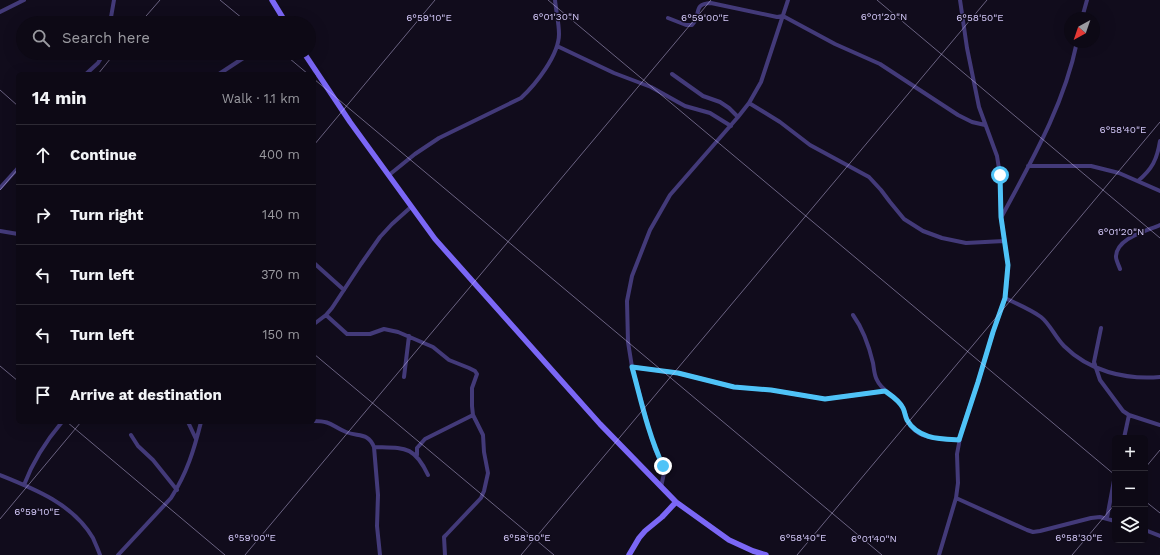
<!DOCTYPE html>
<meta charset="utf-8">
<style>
:root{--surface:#0d0915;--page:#16121e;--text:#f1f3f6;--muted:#9a9aa0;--line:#2d2a34}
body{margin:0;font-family:"Work Sans",sans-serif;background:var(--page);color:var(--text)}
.controls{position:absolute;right:12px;bottom:12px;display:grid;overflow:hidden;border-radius:6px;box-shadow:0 4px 16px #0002}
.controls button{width:36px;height:36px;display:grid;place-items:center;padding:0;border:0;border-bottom:1px solid var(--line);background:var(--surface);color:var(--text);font:20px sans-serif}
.compass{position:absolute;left:1064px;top:12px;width:36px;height:36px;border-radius:50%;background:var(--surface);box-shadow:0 4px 16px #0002;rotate:220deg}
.stop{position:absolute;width:12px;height:12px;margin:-9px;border:3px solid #4fc3f7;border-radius:50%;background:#fff}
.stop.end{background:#4fc3f7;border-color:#fff;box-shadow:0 1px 4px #0008}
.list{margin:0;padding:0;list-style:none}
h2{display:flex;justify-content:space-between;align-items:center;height:52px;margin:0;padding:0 16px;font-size:17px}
h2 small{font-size:13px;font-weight:400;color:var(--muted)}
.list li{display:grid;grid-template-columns:26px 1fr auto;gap:12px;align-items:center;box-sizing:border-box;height:60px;padding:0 16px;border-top:1px solid var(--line)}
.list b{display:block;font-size:15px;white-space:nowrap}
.list em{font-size:13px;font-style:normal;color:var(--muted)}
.icon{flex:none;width:22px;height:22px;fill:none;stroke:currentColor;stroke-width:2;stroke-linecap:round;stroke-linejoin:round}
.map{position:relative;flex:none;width:1160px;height:555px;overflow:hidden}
.search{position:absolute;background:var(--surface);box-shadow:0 4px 16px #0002;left:16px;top:16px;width:300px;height:44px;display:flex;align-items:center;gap:10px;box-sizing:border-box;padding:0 14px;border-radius:22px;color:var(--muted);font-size:15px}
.panel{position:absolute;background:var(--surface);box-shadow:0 4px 16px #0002;left:16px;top:72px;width:300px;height:352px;border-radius:6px}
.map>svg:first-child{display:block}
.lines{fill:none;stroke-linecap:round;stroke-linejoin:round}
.street{stroke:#433a79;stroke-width:4}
.secondary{stroke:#7b67f6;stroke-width:5.5}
.route{stroke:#4fc3f7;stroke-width:5}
.ticks{fill:none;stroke:#d6cbfc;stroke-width:1;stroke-opacity:0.45}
.ticks-label{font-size:10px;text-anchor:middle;fill:#d6cbfc;stroke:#110c1c;stroke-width:3;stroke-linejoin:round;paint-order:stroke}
</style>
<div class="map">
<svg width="1160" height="555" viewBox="0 0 1160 555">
<rect width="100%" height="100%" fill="#110c1c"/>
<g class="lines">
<!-- street -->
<path class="street" d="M0,12L24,0
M668,18L686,25H692C702,14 692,4 711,3L777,17L783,16L835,44L880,64L958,115L972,122L985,125
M1082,18L1087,0
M110,23L114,0
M557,46L614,73L651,87L685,106L710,113L731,126
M86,74L98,63L104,53
M219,74L251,53
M672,74L703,96L720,102L729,108L738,117
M749,103L780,122L810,145L869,177L881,190L890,202L904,219L923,231L942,238L966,243L1004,241
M1028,166H1091L1119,173L1160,191
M389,175L415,154L439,138L521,98C536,84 559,55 559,34C559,23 556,11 555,0
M1138,181C1152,169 1157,160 1160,141
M0,188L18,168
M1002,216C1032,160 1064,105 1077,42
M0,231L18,234
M314,263L344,290
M1120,269C1119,266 1116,260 1116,257C1116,238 1147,231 1160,225
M1005,298C1017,304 1030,309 1041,317C1050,324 1055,337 1064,346C1089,371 1125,380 1160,377
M326,315L347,334H370L384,329L398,332L433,347L449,360L469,368L475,371L477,374L472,388V406L473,415L483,435L484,452L488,473L484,491L481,498L446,535L444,537L445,555
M853,315C863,329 869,346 873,363C874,368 874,375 877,380C882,392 896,395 902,406C906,413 906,420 911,426C921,440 943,439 959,440
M314,324L326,315L332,308L361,264L380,237L392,224L411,207
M1101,328L1094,362L1100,380L1123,411L1129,415L1160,425
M632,367L678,373L734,387L771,390L825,399L885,391
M404,377L409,336
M314,421C332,421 331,426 346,432C358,437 368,432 374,447L378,495L377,526L380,555
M188,422L196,439
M131,435L138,446L153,460L177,490
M1124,438L1129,415
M374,447C404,448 414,445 428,475
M417,455V448L425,439L473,415
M0,475C35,489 73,504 93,538C95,543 98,549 100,555
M24,485C33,461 46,441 62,422
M661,487L664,473L663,466L655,449L648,426L632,367L628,342L627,301L632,276L650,230L670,195L738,117L749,103L761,82L788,0
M956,498L1027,530L1033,532L1040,531L1091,518L1100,517L1115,521
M1107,518L1115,475
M1145,530L1160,536
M118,555L171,498C187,473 194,450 201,422
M939,555L956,498L958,483L957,454L961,433L978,382L993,332L1005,298L1007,282L1008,265L1001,217L1000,175L997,156L979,107L967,48L960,0"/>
<!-- secondary -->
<path class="secondary" d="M272,0L286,23
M304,53L350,122L435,239L600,424L676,502L729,540L753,551L766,555
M629,555L639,538L645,531L662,517L676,502"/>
</g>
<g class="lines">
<!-- route -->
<path class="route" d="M663,466C648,434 641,400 632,367L678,373L734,387L771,390L825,399L885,391C892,396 899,400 903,408C905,412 905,416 907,420C918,439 940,439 959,440L978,382L993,332L1005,298L1008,265L1001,217L1000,175"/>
</g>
<!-- ticks -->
<path class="ticks" d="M220,0L248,23M548,0L1115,475M877,0L1160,238M140,23L160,0M283,53L308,74M98,74L115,53M314,79L882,555M0,90L18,106M314,145L435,0M0,190L18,169M314,354L554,555M0,366L18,381M67,422L225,555M1145,468L1160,450M1145,501L1160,513M0,519L81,422M245,555L711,0M521,555L987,0M797,555L1160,122M1072,555L1115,504"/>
<g class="ticks-label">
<text x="556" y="20">6°01'30"N</text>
<text x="884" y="20">6°01'20"N</text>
<text x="429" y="21">6°59'10"E</text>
<text x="705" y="21">6°59'00"E</text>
<text x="980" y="21">6°58'50"E</text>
<text x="1123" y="133">6°58'40"E</text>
<text x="1121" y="235">6°01'20"N</text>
<text x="37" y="515">6°59'10"E</text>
<text x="252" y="541">6°59'00"E</text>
<text x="527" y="541">6°58'50"E</text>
<text x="803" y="541">6°58'40"E</text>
<text x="1079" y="541">6°58'30"E</text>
<text x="874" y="542">6°01'40"N</text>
</g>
</svg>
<div class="controls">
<button>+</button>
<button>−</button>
<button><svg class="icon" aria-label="layers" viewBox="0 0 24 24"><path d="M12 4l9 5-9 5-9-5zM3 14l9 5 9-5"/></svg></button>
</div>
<svg class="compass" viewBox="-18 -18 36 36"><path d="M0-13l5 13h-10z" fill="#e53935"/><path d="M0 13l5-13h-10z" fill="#9a9aa0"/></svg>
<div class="stop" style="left:1000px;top:175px"></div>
<div class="stop end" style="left:663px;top:466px"></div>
<div class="search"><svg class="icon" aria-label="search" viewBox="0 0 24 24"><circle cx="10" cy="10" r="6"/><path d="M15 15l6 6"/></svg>Search here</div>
<section class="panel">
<h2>14 min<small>Walk · 1.1 km</small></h2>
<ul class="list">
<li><svg class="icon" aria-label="ahead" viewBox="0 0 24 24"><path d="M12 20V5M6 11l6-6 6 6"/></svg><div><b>Continue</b></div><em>400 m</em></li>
<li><svg class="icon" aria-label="right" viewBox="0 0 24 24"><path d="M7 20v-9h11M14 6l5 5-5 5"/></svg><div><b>Turn right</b></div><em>140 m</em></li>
<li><svg class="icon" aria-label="left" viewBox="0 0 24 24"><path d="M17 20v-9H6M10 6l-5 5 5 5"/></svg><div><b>Turn left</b></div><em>370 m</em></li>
<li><svg class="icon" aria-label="left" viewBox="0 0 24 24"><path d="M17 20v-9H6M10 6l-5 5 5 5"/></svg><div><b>Turn left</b></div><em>150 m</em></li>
<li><svg class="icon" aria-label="arrive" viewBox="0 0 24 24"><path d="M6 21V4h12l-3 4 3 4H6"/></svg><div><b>Arrive at destination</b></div></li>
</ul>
</section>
</div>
